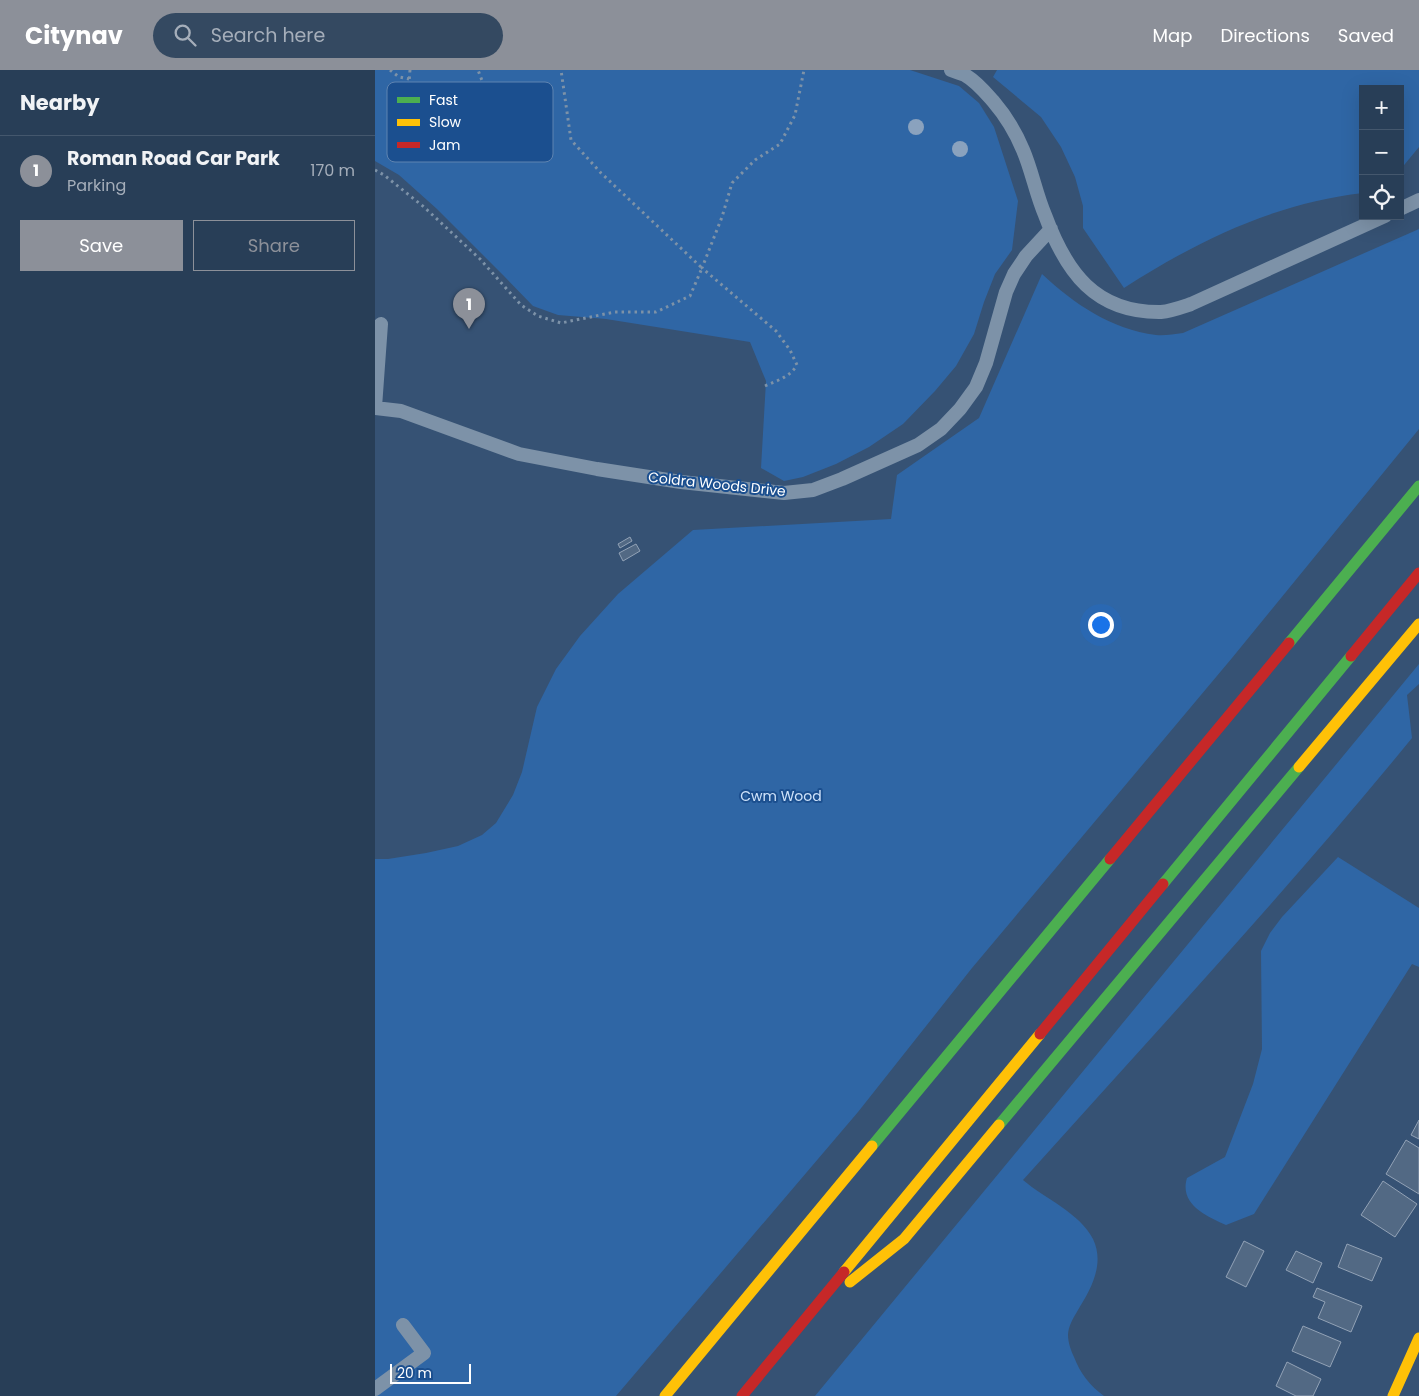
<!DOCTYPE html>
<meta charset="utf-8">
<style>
:root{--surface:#283e57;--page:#344961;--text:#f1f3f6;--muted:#a5aeba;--line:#44576d;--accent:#8c9099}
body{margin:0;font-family:Poppins,sans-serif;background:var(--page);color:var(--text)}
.controls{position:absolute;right:15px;top:15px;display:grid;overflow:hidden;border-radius:0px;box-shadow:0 5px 20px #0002}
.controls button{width:45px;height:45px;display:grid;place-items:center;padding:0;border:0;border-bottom:1px solid var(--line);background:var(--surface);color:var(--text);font:25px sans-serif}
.scale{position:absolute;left:15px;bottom:12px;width:81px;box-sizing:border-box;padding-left:5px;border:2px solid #fff;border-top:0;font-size:14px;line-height:18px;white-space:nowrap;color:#fff;-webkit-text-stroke:4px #1b4f8f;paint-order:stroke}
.you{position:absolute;left:725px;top:554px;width:18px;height:18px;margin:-12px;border:4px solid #fff;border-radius:50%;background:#1a73e8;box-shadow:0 0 0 8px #1a73e833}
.badge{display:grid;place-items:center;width:32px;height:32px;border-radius:50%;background:var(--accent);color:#fff;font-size:16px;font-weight:700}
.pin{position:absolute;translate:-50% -41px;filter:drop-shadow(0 1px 2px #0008)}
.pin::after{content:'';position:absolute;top:26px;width:18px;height:15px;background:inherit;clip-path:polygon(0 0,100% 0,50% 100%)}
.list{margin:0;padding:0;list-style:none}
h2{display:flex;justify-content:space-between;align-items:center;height:65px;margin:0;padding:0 20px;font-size:21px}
h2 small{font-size:16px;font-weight:400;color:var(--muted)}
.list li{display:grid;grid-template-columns:32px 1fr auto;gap:15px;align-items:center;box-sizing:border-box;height:70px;padding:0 20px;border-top:1px solid var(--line)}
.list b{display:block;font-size:19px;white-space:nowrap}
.list p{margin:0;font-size:16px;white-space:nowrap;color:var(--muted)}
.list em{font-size:16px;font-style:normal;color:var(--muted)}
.actions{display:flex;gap:10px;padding:15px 20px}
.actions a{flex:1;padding:11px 0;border:1px solid var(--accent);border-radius:0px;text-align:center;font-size:18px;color:var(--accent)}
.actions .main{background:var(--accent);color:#fff}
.icon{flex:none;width:28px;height:28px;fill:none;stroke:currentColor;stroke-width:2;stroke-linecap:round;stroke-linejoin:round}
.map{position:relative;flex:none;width:1044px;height:1326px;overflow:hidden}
header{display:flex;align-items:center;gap:30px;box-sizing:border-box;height:70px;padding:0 25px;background:var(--accent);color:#fff}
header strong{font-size:24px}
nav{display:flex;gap:28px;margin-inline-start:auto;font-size:18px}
.search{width:350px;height:45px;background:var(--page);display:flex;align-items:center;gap:12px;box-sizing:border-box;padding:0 18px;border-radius:28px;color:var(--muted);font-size:19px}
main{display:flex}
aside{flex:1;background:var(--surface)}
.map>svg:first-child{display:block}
.green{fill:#2f66a5}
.building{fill:#526984;stroke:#92a2b6}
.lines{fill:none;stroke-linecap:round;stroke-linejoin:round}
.path{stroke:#7d92a8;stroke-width:3;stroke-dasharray:2.5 4;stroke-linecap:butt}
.lane{stroke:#7d92a8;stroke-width:14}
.fast{stroke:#4caf50;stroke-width:11}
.slow{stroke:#ffc107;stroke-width:11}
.jam{stroke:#c62828;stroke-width:11}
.tree{fill:#8aa2be}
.labels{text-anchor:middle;stroke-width:4;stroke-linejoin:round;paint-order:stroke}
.street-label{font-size:14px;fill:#fff;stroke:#1b4f8f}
.park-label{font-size:14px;fill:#cfe3fa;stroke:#1b4f8f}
.key{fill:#1b4f8f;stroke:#5f84b1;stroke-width:1}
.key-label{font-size:14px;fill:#fff}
</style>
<header>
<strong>Citynav</strong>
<div class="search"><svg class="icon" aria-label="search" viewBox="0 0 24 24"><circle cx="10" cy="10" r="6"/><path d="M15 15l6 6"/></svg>Search here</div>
<nav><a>Map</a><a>Directions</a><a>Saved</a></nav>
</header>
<main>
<aside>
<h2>Nearby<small></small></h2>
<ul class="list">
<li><span class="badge">1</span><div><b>Roman Road Car Park</b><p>Parking</p></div><em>170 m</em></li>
</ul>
<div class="actions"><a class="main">Save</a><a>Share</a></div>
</aside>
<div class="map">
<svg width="1044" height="1326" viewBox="0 0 1044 1326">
<rect width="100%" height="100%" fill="#365274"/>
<!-- green -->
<path class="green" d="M0,0H535L584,16L604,33L619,57L643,131L637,180L620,204L609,232L599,264L581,296L560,321L528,354L494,377L461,394L428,407L409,411L386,398L391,311L375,272L231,249L183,245L158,236L128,205L62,139L24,105L0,91Z
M622,0H1044V77L1025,100V19H988V123C900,133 822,171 749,218L708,158V136L700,107L686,77L666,47L618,7Z
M1044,159V359L857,588L597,898L483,1042L241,1326H0V789H13L51,783L83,776L107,765L121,753L138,725L147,702L162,637L181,599L205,566L243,524L318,460L516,449L522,405L604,348L667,204C699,234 736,259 781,265C789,266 799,264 808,263Z
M1044,594V614L1032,625L1037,668C913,820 779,964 648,1110C669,1128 705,1143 718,1169C730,1194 716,1219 703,1240C699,1247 693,1256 693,1265C693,1272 696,1281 699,1287C705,1303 715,1316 729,1326H440Z
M963,787L1044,838V897L1037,894L879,1144L851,1155C831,1146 804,1134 812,1108L850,1087L878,1014L887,979L886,881L895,863L907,847Z"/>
<!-- building -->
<path class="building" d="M255,467L257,471L245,478L243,474Z
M261,474L265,481L248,491L244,483Z
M1044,1050V1069L1036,1065Z
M1031,1070L1044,1078V1124L1011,1104Z
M1008,1111L1042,1134L1020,1167L986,1145Z
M869,1171L889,1181L871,1217L851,1207Z
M972,1174L1007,1188L997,1211L963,1197Z
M921,1181L947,1193L938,1213L911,1200Z
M942,1218L987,1236L976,1262L943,1248L950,1232L938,1227Z
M928,1256L966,1272L955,1297L917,1281Z
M912,1292L946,1309L938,1326H921L901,1316Z"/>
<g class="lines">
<!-- path -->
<path class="path" d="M15,0L24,7L34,9
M35,0L34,13L41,22L61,24L75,33L83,37L88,45L100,52L107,53L123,41L114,29L103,0
M0,100L9,105L49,137L105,189L146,235L163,246L186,253L240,242H281L315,226L327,198L226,103L196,70L186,0
M390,316C403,310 415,307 422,295L415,280L401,261L327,198L347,147L357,113L380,90L405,74L420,45L429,0"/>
<!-- lane -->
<path class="lane" d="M576,0C580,2 586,3 590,5C601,11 610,22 618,31C630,45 641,63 648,80C657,101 661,124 670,145C691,202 720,243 786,242C796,241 807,237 816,234L1010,146
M1025,139L1044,130
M0,337L6,254
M0,338L26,341L144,384L222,399L306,412L409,423L438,420L467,409L543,375L566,359L585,339L601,317L611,293L631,222L639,204L651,186L676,159
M0,1319L49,1283L28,1255"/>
<!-- fast -->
<path class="fast" d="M914,573L1044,416
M788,814L976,586
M624,1055L924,697
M497,1076L735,789"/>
<!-- slow -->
<path class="slow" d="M924,697L1044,554
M469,1202L665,964
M475,1212L529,1169L624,1055
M290,1326L497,1076
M1018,1326L1044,1268"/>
<!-- jam -->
<path class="jam" d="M976,586L1044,503
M735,789L914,573
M665,964L788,814
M367,1326L469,1202"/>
</g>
<!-- trees -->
<g class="tree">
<circle cx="541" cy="57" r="8"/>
<circle cx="585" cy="79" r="8"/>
</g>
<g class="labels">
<!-- street labels -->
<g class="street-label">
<text transform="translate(342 414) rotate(6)" y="5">Coldra Woods Drive</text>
</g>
<!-- park labels -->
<g class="park-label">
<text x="406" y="731">Cwm Wood</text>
</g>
</g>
<!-- legend -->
<rect x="12" y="12" width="166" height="80" rx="8" class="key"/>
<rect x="22" y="27" width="23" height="6" fill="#4caf50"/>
<rect x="22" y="49" width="23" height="7" fill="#ffc107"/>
<rect x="22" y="72" width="23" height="6" fill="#c62828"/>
<g class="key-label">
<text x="54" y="35">Fast</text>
<text x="54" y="57">Slow</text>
<text x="54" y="80">Jam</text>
</g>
</svg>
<div class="controls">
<button>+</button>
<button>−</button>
<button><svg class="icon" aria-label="locate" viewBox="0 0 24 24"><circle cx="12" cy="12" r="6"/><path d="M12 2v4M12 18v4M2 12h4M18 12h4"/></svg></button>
</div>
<div class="scale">20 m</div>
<div class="you"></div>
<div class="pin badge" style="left:94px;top:259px">1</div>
</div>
</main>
